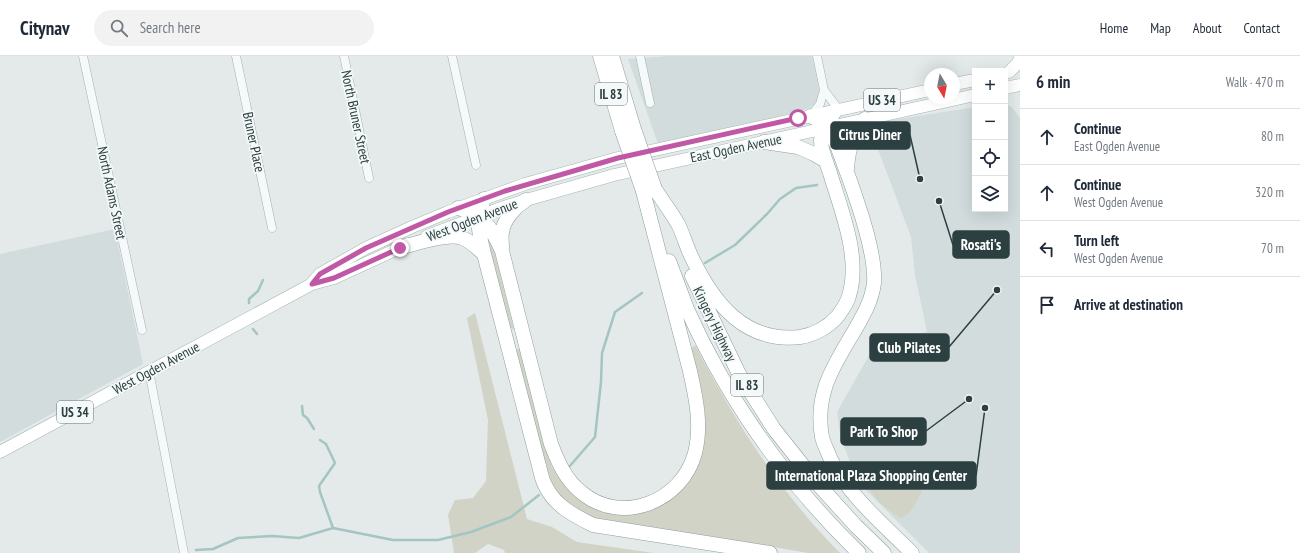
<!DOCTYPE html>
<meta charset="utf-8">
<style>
:root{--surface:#fff;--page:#f2f2f3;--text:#1f2937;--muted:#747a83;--line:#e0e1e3}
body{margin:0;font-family:"PT Sans Narrow",sans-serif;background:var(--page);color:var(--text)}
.controls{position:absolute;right:12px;top:12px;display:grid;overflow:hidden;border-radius:0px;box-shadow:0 4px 16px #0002}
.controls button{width:36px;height:36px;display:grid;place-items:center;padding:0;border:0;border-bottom:1px solid var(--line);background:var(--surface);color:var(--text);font:20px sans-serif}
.compass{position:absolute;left:924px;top:12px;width:36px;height:36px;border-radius:50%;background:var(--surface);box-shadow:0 4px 16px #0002;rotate:170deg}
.stop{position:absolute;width:12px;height:12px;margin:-9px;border:3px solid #c058a6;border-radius:50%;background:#fff}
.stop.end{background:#c058a6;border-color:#fff;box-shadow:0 1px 4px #0008}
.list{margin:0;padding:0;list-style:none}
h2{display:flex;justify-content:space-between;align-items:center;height:52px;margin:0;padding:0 16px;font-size:17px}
h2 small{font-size:13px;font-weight:400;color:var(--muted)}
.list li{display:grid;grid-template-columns:26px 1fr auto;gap:12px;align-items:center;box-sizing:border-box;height:56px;padding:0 16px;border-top:1px solid var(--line)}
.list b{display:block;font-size:15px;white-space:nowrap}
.list p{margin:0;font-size:13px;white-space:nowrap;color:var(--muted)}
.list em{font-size:13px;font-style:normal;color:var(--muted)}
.icon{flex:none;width:22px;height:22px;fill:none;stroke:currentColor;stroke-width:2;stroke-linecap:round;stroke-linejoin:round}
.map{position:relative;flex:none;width:1020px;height:497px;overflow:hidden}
header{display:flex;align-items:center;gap:24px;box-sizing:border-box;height:56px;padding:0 20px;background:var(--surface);border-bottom:1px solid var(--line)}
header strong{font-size:19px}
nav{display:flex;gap:22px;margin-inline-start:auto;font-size:14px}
.search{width:280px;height:36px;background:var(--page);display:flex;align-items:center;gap:10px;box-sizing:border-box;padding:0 14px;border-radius:22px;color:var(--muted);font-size:15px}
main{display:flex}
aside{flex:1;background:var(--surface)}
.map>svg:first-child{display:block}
.built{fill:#d2dcdc}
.green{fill:#d1d3c6}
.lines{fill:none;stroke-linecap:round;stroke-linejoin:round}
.stream{stroke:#a3c6c3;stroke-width:2.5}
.street-casing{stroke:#a6b0b1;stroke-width:9}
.primary-casing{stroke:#a5b5b5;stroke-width:13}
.highway-casing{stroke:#8d9f9f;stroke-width:15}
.street{stroke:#f6f9f9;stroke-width:8}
.primary{stroke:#fff;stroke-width:12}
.highway{stroke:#fff;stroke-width:14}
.highway-bridge-casing{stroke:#8d9f9f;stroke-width:15;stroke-linecap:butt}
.highway-bridge{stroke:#fff;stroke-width:14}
.route{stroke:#c058a6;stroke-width:5}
.labels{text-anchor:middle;stroke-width:3.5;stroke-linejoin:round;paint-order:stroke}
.shield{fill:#f4f8f8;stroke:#697778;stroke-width:1}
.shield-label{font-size:13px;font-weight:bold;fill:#2d4041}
.street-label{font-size:14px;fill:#2d4041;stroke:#f4f8f8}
.leader{fill:none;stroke:#2d4041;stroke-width:1.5}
.callout-dot{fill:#2d4041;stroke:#f4f8f8;stroke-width:1.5}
.callout{fill:#2d4041;stroke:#2d4041;stroke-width:1.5}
.callout-label{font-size:15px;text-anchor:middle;font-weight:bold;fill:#fff}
</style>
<header>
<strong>Citynav</strong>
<div class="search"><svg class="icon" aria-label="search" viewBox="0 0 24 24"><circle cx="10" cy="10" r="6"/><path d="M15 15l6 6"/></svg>Search here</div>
<nav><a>Home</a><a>Map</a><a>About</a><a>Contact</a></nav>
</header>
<main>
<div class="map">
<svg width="1020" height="497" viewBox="0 0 1020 497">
<rect width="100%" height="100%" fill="#e4eaea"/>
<!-- built -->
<path class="built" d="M668,0H812L819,33V40L817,46L812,50L807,53L753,67L658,88L628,3Z
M1005,48L1012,51L1020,62V497H929L867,435L854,417L840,379L837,356L876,287L927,276L915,219L911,181L876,88L880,66L975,51V153H1005Z
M115,173L143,308L0,386V198Z"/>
<!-- green -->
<path class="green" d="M491,185L493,190L514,274L508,270L488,187Z
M475,257L527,463L552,471L577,486L654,497H505L504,494L488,488L475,497H454L448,459L455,444L473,442L486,425L488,364L467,262Z
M695,289C736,367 778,434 840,497H808L721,482L596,464L566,446L556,435L548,423L515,294L520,292L544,387L552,411L560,423L625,458L642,457L662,448L704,379L705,356L701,330L691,293Z
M922,408C942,408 931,421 925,429C917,442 915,456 901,462C889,455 872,443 868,429L875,421Z"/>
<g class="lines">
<!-- stream -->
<path class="stream" d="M705,207L735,189L767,158L780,143L796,132L817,129
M249,247V243L258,235L263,224
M253,273L257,278
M302,350L303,359L307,362L314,373
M320,384L326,388L335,407L319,430L320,436L333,472
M569,411L595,381L601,326L602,297L615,256L642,237
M196,494L213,493L238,482L272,480L299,482L333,472L393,484H438L471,476L511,461L539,439"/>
<!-- street casing -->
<g class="street-casing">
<path id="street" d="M83,0L142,274
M236,0L272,172
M344,0L369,122
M452,0L476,109
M640,0L650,47
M817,0L824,34L839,54
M811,60L820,48L824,34
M149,315L184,497"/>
</g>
<!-- primary casing -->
<g class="primary-casing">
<path id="primary" d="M1009,16L1018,7L1020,2
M954,28L975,24
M1005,32L1020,29
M427,180L498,153L526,144L614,119L975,39
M312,227L320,218L366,192L412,171L448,156L525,128L618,102L930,34
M0,396L312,228L334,222L408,188"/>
</g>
<!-- highway casing -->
<g class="highway-casing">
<path id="highway" d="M600,0L622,75
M612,0L634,73
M811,60C836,73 838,95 848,119C858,147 876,198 874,227C872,244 864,258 856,272C835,308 814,336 822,381C824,389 828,396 831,404C850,441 883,468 912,497
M764,86L798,91L814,98L826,105
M847,112C849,90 852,81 865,63
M655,133C662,144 671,156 678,168C684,180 687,193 693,204C715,249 746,287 800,281C814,279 828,271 837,261C842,254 847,248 849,240C861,201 841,154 830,117C827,108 821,94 821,85C821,77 831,61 835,55
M484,143C475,164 479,177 484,198L539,410C541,417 542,425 546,431C555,450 575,460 593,469L770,497
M458,152C484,159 492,172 502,195L551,388C558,406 565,423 581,436C621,470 682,446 695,397C702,369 696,342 690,315L643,135
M400,192C413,188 450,177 462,182C471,185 477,192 484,198
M502,192C502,187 501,181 502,176C504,163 515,151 526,144
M669,205C675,221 681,237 687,253C729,347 786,426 859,497
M692,220L739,318L774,373L816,426L856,470L884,497"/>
</g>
<!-- street -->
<use href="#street" class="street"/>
<!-- primary -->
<use href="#primary" class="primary"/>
<!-- highway -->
<use href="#highway" class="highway"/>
<!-- highway-bridge casing -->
<g class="highway-bridge-casing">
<path id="highway-bridge" d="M634,73L655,133
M622,75L643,135"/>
</g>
<!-- highway-bridge -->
<use href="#highway-bridge" class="highway-bridge"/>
</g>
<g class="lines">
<!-- route -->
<path class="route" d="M400,192L334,222L312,228L320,218L366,192L448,156L505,135L618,102L798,62"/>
</g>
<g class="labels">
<!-- shield labels -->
<g class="shield">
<rect x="595" y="27" width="32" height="22" rx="3"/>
<rect x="864" y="33" width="36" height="22" rx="3"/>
<rect x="731" y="318" width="32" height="22" rx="3"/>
<rect x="57" y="345" width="36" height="22" rx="3"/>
</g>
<g class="shield-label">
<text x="611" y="43">IL 83</text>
<text x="882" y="49">US 34</text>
<text x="747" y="334">IL 83</text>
<text x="75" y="361">US 34</text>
</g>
<!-- street labels -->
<g class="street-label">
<text transform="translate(356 61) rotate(78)" y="5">North Bruner Street</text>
<text transform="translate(254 86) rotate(78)" y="5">Bruner Place</text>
<text transform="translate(736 92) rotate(-12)" y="5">East Ogden Avenue</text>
<text transform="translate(112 137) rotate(78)" y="5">North Adams Street</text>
<text transform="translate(472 164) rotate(-21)" y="5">West Ogden Avenue</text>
<text transform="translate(715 268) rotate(64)" y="5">Kingery Highway</text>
<text transform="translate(156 312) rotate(-28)" y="5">West Ogden Avenue</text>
</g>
</g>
<!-- callouts -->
<path class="leader" d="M920 123L910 79M939 145L953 189M997 234L949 291M969 343L926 375M985 352L976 420"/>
<g class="callout-dot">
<circle cx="920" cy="123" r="4"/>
<circle cx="939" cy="145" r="4"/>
<circle cx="997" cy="234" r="4"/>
<circle cx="969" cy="343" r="4"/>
<circle cx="985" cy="352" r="4"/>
</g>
<g class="callout">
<rect x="831" y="66" width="79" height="27" rx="4"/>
<rect x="953" y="175" width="56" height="27" rx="4"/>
<rect x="870" y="278" width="79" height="27" rx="4"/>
<rect x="841" y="362" width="85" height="27" rx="4"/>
<rect x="767" y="406" width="209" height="27" rx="4"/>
</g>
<g class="callout-label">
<text x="870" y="84">Citrus Diner</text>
<text x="981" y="194">Rosati's</text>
<text x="909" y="297">Club Pilates</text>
<text x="884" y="381">Park To Shop</text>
<text x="871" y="425">International Plaza Shopping Center</text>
</g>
</svg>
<div class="controls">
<button>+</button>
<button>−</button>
<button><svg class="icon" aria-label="locate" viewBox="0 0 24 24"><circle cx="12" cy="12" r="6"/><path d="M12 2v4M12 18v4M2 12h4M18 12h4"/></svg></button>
<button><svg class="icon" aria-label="layers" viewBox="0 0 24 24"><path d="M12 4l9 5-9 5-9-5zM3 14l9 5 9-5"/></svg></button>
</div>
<svg class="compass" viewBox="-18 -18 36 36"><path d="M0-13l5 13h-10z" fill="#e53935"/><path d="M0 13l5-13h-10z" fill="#747a83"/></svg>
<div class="stop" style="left:798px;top:62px"></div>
<div class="stop end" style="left:400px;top:192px"></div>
</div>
<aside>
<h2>6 min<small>Walk · 470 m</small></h2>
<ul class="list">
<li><svg class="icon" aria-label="ahead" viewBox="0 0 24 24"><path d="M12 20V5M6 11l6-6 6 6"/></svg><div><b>Continue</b><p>East Ogden Avenue</p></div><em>80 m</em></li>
<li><svg class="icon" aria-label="ahead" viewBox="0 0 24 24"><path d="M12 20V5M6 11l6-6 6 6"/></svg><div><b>Continue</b><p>West Ogden Avenue</p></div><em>320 m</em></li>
<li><svg class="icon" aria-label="left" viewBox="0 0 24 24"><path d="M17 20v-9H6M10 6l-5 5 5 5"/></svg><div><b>Turn left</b><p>West Ogden Avenue</p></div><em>70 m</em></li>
<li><svg class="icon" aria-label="arrive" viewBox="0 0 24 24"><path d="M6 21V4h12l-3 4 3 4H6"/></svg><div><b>Arrive at destination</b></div></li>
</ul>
</aside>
</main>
